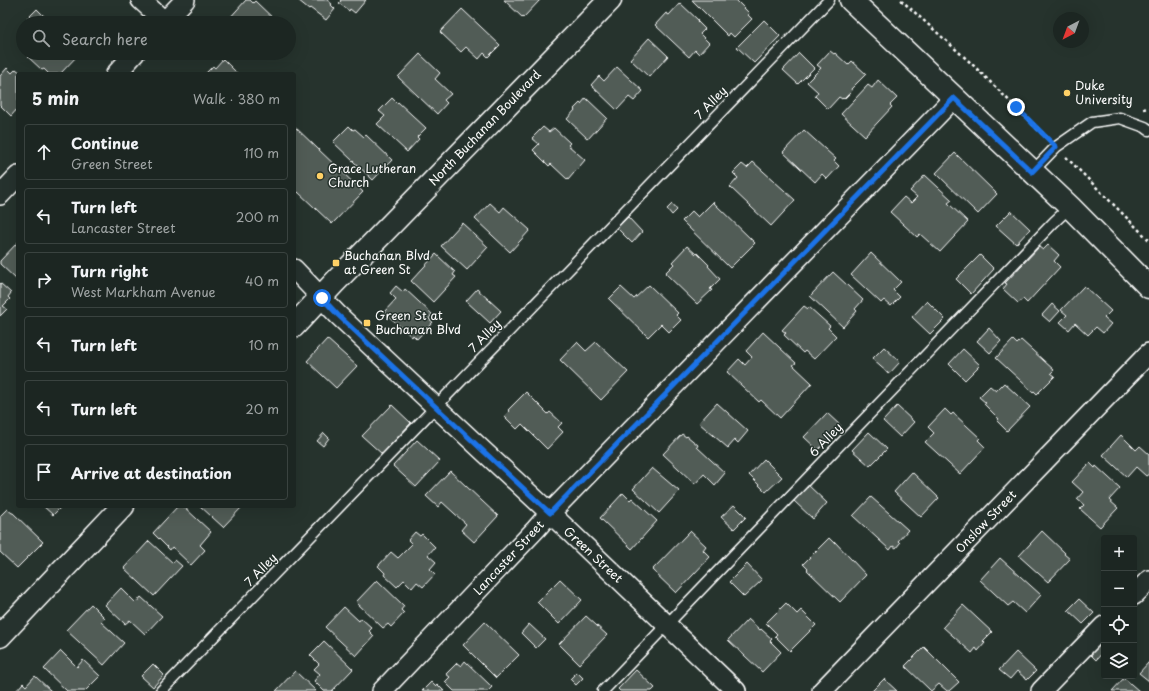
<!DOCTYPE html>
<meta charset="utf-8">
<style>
:root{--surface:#1c2622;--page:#252e2a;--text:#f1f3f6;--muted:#a0a5a5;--line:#3a4340}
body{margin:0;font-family:"Playpen Sans",sans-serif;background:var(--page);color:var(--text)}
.controls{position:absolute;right:12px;bottom:12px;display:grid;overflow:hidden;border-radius:4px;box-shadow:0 4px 16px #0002}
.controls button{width:36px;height:36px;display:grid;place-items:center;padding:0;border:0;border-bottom:1px solid var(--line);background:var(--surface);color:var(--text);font:20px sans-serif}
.compass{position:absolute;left:1053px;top:12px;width:36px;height:36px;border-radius:50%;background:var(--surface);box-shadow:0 4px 16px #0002;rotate:221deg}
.stop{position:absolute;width:12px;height:12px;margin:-9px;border:3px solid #1a73e8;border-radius:50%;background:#fff}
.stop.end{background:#1a73e8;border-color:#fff;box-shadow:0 1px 4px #0008}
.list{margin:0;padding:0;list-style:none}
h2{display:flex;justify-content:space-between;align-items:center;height:52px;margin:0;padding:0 16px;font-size:17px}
h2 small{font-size:13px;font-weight:400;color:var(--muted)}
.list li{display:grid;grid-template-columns:26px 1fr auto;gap:12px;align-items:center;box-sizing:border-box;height:56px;margin:0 8px 8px;padding:0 8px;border:1px solid var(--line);border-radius:4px}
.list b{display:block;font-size:15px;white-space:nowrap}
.list p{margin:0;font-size:13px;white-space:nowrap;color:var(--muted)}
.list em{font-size:13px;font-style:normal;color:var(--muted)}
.icon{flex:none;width:22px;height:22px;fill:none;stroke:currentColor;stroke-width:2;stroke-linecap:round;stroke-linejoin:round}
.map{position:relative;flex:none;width:1149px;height:691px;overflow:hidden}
.search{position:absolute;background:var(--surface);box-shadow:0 4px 16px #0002;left:16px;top:16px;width:280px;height:44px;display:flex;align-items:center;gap:10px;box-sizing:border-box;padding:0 14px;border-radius:22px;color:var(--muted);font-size:15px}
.panel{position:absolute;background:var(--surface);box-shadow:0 4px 16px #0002;left:16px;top:72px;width:280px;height:436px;border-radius:4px}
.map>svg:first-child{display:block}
.building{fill:#515c57;stroke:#fff}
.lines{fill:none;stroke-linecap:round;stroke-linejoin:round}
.lane-casing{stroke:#fff;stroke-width:13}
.street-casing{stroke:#fff;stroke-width:22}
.secondary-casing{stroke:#fff;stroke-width:25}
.path{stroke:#fff;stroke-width:2.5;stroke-dasharray:3 3;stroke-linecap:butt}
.lane{stroke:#26332d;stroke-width:10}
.street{stroke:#26332d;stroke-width:19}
.secondary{stroke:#26332d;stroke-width:22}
.route{stroke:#1a73e8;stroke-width:5}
.poi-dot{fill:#ffd166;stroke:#26332d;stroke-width:1.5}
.labels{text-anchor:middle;stroke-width:3;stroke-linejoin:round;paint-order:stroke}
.poi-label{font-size:12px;fill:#fff;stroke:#26332d;text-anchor:start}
.street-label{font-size:12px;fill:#fff;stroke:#26332d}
</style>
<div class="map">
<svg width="1149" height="691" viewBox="0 0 1149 691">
<rect width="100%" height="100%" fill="#26332d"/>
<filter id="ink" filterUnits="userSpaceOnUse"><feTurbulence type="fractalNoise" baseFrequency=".025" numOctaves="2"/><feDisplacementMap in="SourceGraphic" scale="8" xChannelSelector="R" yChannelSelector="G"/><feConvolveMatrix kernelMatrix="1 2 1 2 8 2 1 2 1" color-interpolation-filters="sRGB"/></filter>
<g filter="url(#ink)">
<!-- building -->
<path class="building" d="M246,0H250L253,3L255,1L278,23H229L227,21Z
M298,0H327L332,4L331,5L335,9L326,20L310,8L309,9Z
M340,0H366L355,13L350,9L349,11L339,3L341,1Z
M504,0H540L523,18Z
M692,0H736L749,13L748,15L752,19L734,37L730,33L728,36Z
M680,3L698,20L697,21L705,29L700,34L709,43L699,54L695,50L689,57L655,25L666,13L669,15Z
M37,9L51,23H29L26,20Z
M462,9L500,45L488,57L484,53L479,59L466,47L461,52L440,32Z
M764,20L780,36L754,63L737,47Z
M649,38L668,56L649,77L630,59Z
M830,51L834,54L835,53L848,65L852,61L866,74L851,89L852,91L844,99L843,98L842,99L839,97L828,109L815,96L818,92L807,82L821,68L817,65Z
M29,53H78L79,54L60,74H49L44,69L42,70L28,57L30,54Z
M799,53L814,68L798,84L783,70Z
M420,54L440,73L435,79L451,94L444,100L447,103L437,114L398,77Z
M223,59L238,74H205L213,66L215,68Z
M617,67L643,91L634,101L629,97L617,110L591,85L599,76L604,81Z
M7,68L12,73L16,69L22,74H18V108L11,116L0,105V76Z
M878,80L897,98L890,105L892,107L865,136L841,114L868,85L872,88Z
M392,98L397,103L398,102L426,128L417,137L419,139L407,152L377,124L385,116L379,111Z
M586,98L607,118L588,139L567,119L575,110L574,109L580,103L581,104Z
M294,126L363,192L332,224L298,192L294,196Z
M349,126L353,130L355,129L364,137L366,135L392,160L373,180L333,142Z
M543,127L549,132L554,128L570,143L568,145L585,160L568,180L551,164L549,166L533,150L539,144L532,138Z
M804,130L836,159L834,161L839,166L827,179L822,174L815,182L783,152Z
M955,153L997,194L978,214L936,173Z
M753,162L795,200L771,226L730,187L738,178L733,173L742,164L747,168Z
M925,175L952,200L948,203L968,222L940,252L920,234L917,237L890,212L904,197L911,203L917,197L910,191Z
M713,202L755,243L730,268L682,221L692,211L698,217Z
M490,203L500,212L504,207L530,230L510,252L475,219Z
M672,204L677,210L672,215L667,209Z
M1011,211L1030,229L1016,244L996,226Z
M628,217L642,232L632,243L617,228Z
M462,223L488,247L467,270L441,246Z
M18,242V279L17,280L0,264V261Z
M1048,245L1059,255L1054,261L1060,267L1027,303L1023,299L1018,303L1003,289L1007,284L1005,283L1039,247L1043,250Z
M687,246L696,254L697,253L709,265L708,266L720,279L710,289L712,290L697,304L665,273L674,264L672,262Z
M871,253L901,282L893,290L900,297L891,306L884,300L881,303L851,275Z
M436,254L455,272L453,275L456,277L433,302L411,281Z
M980,255L994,269L971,294L956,279Z
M833,272L863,300L855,309L857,311L843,327L810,296Z
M0,283L11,293L8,297L10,299L3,306L7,309L0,316Z
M649,285L678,313L676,315L681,320L669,332L661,324L648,337L609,299L621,287L634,299Z
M396,286L403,292L405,289L432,314L429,319L433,322L417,339L413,335L412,337L384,312L396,299L390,293Z
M1084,286L1111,311L1104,318L1111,324L1103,333L1096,327L1088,335L1075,323L1069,330L1060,322L1067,315L1061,310Z
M477,289L501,311L490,323L466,301Z
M927,301L945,319L930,334L912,317Z
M1052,304L1060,311L1050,322L1042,315Z
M804,306L808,309L809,307L830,326L828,328L836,336L814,359L805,351L803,353L784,335L786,333L782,330Z
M989,328L1001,341L990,353L977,341Z
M763,332L796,363L793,365L812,383L780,418L761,400L759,402L727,372L739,359L745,365L752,357L746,351Z
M327,339L357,366L336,388L307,361Z
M1013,340L1017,344L1021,340L1054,370L1051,373L1055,376L1037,394L1034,391L1033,392L996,358Z
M577,342L586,351L596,342L628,372L601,400L560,360Z
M884,347L900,362L889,374L872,359Z
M963,349L980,365L965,380L949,364Z
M1004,383L1030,407L1007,431L997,421L999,419L984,404L986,403L979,397L990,386L996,391Z
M526,392L548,414L550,412L562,423L558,427L563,432L547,449L522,424L517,429L504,416L509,411L508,410Z
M717,403L748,431L738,443L735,440L728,448L699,423Z
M392,405L411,423L382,454L362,436Z
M897,406L914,422L900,437L883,421Z
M945,409L951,415L953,413L980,438L978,440L985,447L960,474L925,442L934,433L928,427Z
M827,413L841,426L818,450L804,437Z
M869,432L887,449L870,466L852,450Z
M324,433L329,438L323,446L317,441Z
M682,434L686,437L687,436L698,445L697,447L725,473L715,485L704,474L695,484L663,454Z
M1121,435L1136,450L1140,446L1149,454V474L1146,476L1136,467L1127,477L1103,455Z
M417,440L440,461L416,487L393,466Z
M764,459L782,477L766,492L749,475Z
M1090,463L1095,468L1096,466L1120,488L1109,500L1118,508L1100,527L1080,509L1084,505L1077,499L1083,492L1072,482Z
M652,468L679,491L659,513L633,489Z
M450,471L498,516L474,542L461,530L466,524L442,502L438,507L426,496Z
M912,472L939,498L921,517L894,492Z
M807,484L827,503L813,519L793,500Z
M623,493L630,500L632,498L657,521L632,549L600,518Z
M871,497L908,530L898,541L900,543L896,548L893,546L890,550L853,516Z
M734,505L746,517L734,529L721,517Z
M43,506H62L53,515Z
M178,506H183L211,532L200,545L205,550L191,565L172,547L170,550L153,533Z
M200,506H243L223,527Z
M7,509L12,513H13L43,542L17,568L0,552V516Z
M690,531L706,546L703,550L710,557L676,593L652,570Z
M1042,531L1065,553L1064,554L1070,559L1048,582L1019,556Z
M415,532L420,536L422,534L435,547L428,555L436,562L430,569L435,574L423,587L417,582L412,588L404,580L397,587L384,575L385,573L378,566L391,552L398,558L412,544L408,540Z
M829,538L834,543L835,542L866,575L840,602L807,570L808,569L803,564Z
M149,541L173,563L175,560L182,566L154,596L124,568Z
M1000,558L1041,595L1025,613L1013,602L1008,606L980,580Z
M747,564L762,580L744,597L729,582Z
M560,579L582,600L559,624L537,602Z
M377,580L404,606L401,610L404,613L391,627L388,624L383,628L356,602Z
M121,588L136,603L141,597L162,616L145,634L130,620L125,624L105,605Z
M1079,599L1094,613L1083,624L1068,610Z
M786,603L797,614L801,610L816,625L790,651L775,636L777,634L766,623Z
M91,604L105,618L101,622L124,643L104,665L66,630Z
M963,605L992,632L983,641L985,643L978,651L976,648L972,653L943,627Z
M344,607L359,621L361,618L372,628L369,631L374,636L356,656L325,627Z
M586,616L607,635L579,664L559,644Z
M748,619L760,630L761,629L772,639L770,641L781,652L762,672L728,640Z
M485,622L519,655L496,678L463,645Z
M529,624L545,639L536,648L521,633Z
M324,641L353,669L332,691H324L314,681L320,674L314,669L319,664L310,655Z
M1100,641L1104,645V651L1096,660L1089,653Z
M924,647L959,682L949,691H947L939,684L931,691L905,666Z
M61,651L77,667L83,660L100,676L85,691H67L44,669Z
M1016,652L1036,671L1027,680L1017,671L1010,679L999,670Z
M465,661L492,687L488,691H454L445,682L450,677L446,674L457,663L461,666Z
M1149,662V681L1139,673Z
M153,664L164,675L153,687L141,676Z
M636,670L655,688L652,691H620L618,689Z
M295,671L316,691H276Z
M577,672L583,678L576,685L570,679Z
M35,676L51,691H16L23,683L26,686Z
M1124,678L1139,691H1112Z
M884,679L897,691H872Z
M431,682L435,686L437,684L444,691H422Z"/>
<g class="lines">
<!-- lane casing -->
<g class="lane-casing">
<path id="lane" d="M1032,172L1056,147L1092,122L1120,118L1145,127L1149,130
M161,691L829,0
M603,691L1054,222L1070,207"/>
</g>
<!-- street casing -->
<g class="street-casing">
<path id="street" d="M141,0L164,21
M163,23L185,0
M116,74L135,53
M0,195L18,176
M294,269L338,315L436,407L550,513L736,691
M1134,595L1149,580
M382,691L536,529L550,513L954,98
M822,691L1149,353
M1041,691L1104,626"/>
</g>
<!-- secondary casing -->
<g class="secondary-casing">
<path id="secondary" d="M851,0L1070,207L1149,287
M294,326L335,282L610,0
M0,636L123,506"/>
</g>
<!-- path -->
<path class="path" d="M901,0L972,64L1046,137
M1143,109L1149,108
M1066,157L1149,240"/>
<!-- lane -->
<use href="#lane" class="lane"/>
<!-- street -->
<use href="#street" class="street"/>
<!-- secondary -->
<use href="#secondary" class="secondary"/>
</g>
</g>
<g class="lines" filter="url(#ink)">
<!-- route -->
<path class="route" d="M322,298L338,315L436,407L550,513L954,98L1032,172L1056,147L1016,107"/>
</g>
<!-- markers -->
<g class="poi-dot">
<circle cx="1067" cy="93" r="4"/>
<circle cx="320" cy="176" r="4"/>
<rect x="332" y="259" width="8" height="8" rx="2"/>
<rect x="363" y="319" width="8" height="8" rx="2"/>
</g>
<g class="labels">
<!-- poi labels -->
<g class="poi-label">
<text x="1075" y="90">Duke<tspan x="1075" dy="14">University</tspan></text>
<text x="328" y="173">Grace Lutheran<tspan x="328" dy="14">Church</tspan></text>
<text x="344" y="260">Buchanan Blvd<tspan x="344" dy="14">at Green St</tspan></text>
<text x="375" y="320">Green St at<tspan x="375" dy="14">Buchanan Blvd</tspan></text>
</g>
<!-- street labels -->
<g class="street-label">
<text transform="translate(711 103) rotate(-46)" y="4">7 Alley</text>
<text transform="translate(485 128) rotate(-46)" y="4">North Buchanan Boulevard</text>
<text transform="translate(485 336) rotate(-46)" y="4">7 Alley</text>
<text transform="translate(826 440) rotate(-46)" y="4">6 Alley</text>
<text transform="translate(986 522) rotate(-46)" y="4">Onslow Street</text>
<text transform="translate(593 555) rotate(43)" y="4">Green Street</text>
<text transform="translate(509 558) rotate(-47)" y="4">Lancaster Street</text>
<text transform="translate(261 570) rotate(-46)" y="4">7 Alley</text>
</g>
</g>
</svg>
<div class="controls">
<button>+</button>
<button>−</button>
<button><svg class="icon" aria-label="locate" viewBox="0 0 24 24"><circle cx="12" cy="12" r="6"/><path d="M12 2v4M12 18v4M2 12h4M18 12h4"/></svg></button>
<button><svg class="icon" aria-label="layers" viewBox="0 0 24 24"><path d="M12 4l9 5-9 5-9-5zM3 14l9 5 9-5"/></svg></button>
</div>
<svg class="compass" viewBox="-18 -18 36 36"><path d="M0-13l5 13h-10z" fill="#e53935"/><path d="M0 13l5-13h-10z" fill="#a0a5a5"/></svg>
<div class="stop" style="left:322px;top:298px"></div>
<div class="stop end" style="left:1016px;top:107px"></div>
<div class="search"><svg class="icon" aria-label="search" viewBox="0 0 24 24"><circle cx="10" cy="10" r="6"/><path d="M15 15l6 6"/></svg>Search here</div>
<section class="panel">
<h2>5 min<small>Walk · 380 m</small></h2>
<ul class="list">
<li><svg class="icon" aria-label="ahead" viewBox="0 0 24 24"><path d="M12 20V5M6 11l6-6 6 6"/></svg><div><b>Continue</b><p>Green Street</p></div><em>110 m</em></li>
<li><svg class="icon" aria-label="left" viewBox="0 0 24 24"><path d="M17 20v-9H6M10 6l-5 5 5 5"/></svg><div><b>Turn left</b><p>Lancaster Street</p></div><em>200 m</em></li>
<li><svg class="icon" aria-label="right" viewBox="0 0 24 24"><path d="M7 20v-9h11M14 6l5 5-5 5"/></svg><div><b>Turn right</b><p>West Markham Avenue</p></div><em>40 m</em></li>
<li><svg class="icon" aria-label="left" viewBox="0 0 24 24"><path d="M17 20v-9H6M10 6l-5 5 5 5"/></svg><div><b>Turn left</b></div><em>10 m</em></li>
<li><svg class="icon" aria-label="left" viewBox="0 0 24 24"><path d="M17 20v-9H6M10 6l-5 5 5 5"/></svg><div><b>Turn left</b></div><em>20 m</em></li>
<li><svg class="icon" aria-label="arrive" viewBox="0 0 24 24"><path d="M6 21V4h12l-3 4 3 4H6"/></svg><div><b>Arrive at destination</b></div></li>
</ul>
</section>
</div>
